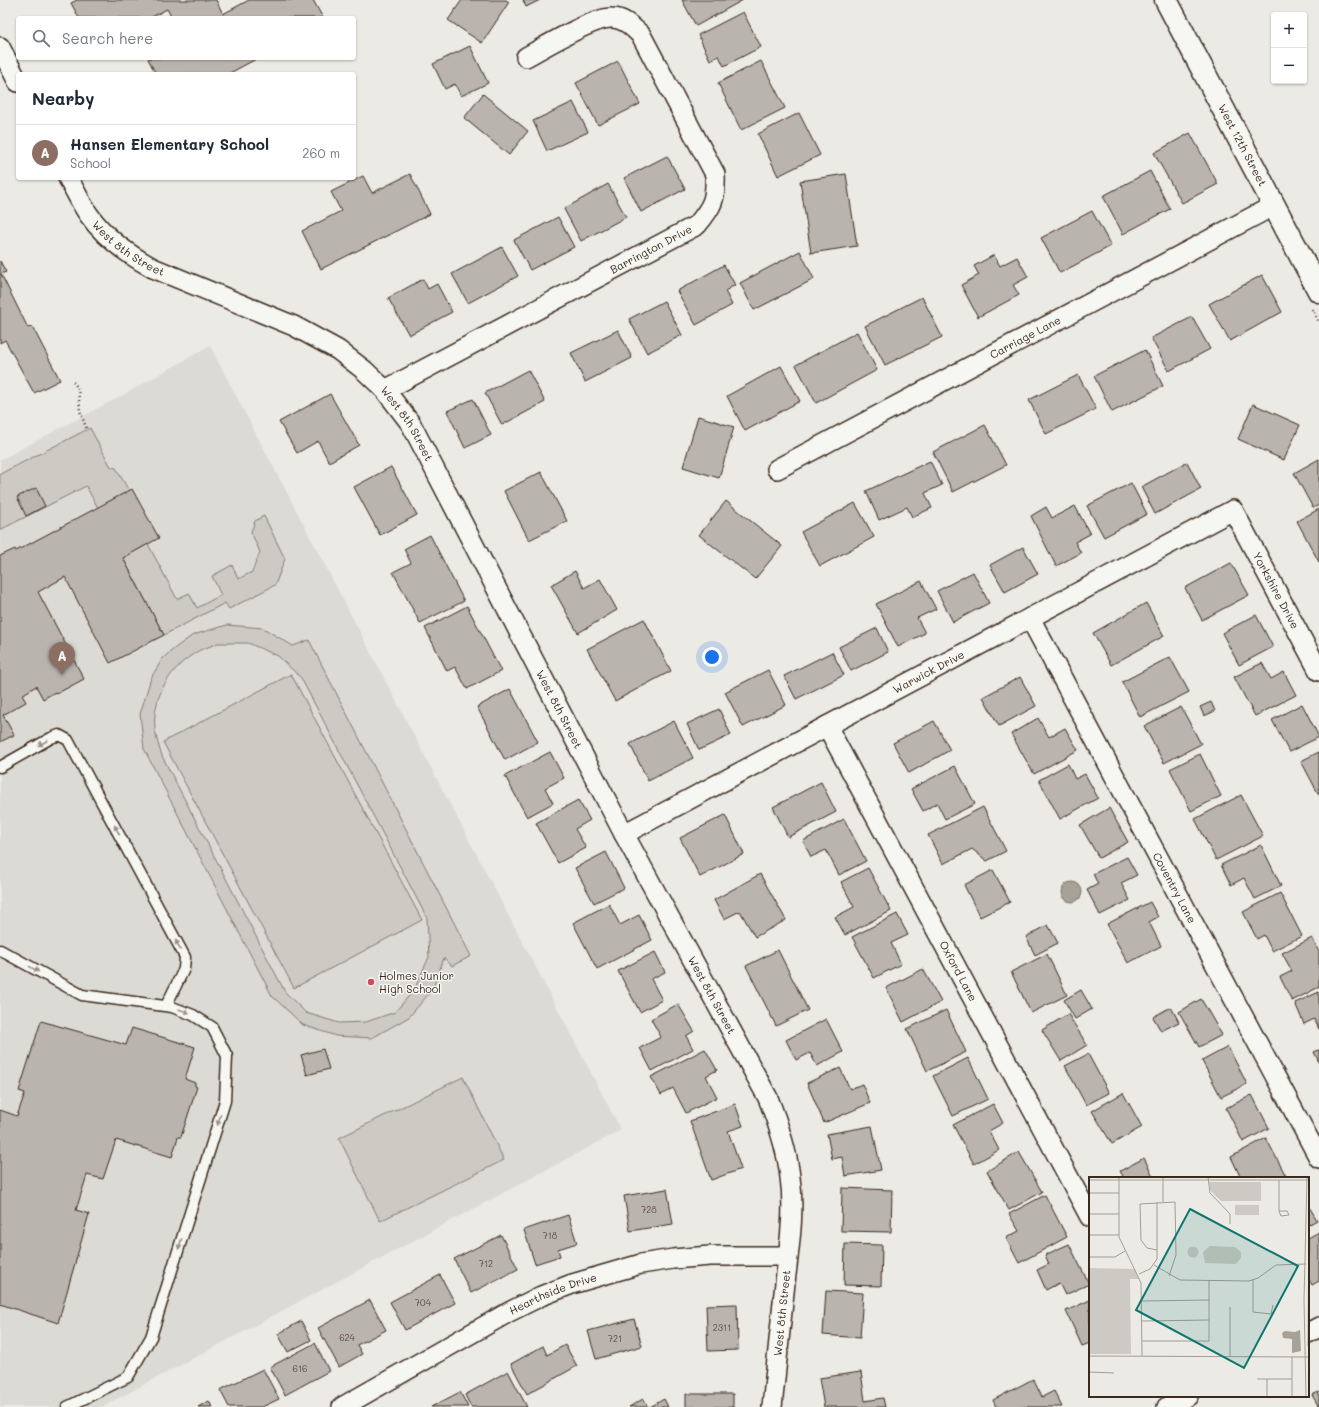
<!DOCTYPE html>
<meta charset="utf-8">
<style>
:root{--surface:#fff;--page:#f6f6f7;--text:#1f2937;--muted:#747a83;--line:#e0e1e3;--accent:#d1495b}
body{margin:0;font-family:Mali,sans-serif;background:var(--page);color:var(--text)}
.controls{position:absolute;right:12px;top:12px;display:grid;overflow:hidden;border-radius:4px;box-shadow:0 1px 3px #0004}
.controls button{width:36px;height:36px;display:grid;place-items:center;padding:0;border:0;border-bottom:1px solid var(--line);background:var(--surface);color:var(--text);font:20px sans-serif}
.you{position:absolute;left:712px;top:657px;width:14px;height:14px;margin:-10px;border:3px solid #fff;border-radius:50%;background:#1a73e8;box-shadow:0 0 0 6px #1a73e833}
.badge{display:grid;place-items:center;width:26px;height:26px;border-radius:50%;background:var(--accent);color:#fff;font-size:13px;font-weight:700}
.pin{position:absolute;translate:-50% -33px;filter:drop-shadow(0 1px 2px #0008)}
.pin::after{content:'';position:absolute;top:21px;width:14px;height:12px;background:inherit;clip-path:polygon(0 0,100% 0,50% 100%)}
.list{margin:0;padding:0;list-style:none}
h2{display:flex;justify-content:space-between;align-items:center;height:52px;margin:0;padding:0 16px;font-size:17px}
h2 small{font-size:13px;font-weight:400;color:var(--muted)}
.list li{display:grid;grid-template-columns:26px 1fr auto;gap:12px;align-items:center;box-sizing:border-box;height:56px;padding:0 16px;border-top:1px solid var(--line)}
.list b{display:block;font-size:15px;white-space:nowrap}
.list p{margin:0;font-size:13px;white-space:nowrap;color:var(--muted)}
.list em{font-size:13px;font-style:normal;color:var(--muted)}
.icon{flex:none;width:22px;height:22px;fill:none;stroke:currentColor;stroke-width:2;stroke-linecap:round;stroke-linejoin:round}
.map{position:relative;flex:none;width:1319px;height:1407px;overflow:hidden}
.search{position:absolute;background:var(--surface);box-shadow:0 1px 3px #0004;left:16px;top:16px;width:340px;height:44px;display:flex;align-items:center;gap:10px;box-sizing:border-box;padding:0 14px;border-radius:4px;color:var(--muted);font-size:15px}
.panel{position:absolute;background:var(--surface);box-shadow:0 1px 3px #0004;left:16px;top:72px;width:340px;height:108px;border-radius:4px}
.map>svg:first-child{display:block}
.built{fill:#dcdad4}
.green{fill:#cdcac4;stroke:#847a71;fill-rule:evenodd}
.water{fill:#a8a198;stroke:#7c7167}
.building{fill:#bab4ae;stroke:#3b2a1e}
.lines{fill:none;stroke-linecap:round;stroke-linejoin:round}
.lane-casing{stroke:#3b2a1e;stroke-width:13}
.street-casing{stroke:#3b2a1e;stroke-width:22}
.secondary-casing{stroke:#3b2a1e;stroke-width:25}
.path{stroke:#3b2a1e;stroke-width:2.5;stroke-dasharray:1 3;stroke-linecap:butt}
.lane{stroke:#f6f6f2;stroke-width:10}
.street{stroke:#f6f6f2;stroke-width:19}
.secondary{stroke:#f6f6f2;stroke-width:22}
.oneway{fill:#989088}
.poi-dot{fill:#d1495b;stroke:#f6f6f2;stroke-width:1.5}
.labels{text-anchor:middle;stroke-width:3;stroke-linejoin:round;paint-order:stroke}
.number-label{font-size:9px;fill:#5b4c42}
.street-label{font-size:11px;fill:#3b2a1e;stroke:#f6f6f2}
.poi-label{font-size:11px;fill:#3b2a1e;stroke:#f6f6f2;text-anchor:start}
.inset-road{fill:none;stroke:#a59d95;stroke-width:1}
.view{fill:#0f766e;fill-opacity:0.15;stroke:#0f766e;stroke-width:2}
.inset-edge{fill:none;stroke:#3b2a1e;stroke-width:2}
</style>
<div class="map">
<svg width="1319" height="1407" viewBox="0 0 1319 1407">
<rect width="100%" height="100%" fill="#ebeae5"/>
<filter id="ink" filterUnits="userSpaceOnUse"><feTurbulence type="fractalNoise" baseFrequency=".025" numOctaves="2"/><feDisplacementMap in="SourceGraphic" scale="8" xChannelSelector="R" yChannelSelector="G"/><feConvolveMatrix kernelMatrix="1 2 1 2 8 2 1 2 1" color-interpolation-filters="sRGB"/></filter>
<g filter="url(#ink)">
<!-- built -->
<path class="built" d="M210,346L621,1130L102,1407H0V460L123,395Z"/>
<!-- green -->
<path class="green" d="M90,428L111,467L116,468L129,491L98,508L86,486L0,530V474Z
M264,516L285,559L275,585L229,609L225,603L164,635L123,558L148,544L177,599L189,593L197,608L221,595L212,576L232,565L238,579L252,572L260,552L251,532L255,521Z
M227,625L263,628L293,646L309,640L471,956L452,966L444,958L432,990L409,1017L372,1038L336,1036L303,1025L272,996L144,749L140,714L151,678L163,658L175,648L193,635ZM218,643H248L278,656L301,678L427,918L429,957L414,990L395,1012L366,1022L339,1023L306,1013L285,992L162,756C159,747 156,738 155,729C152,699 168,671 192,655C199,649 210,647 218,643Z
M291,674L422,920L294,988L163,742Z
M463,1077L504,1160L380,1221L339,1138Z"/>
<!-- water -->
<path class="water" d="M1062 892a10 10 0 1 1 20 0a10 10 0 1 1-20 0Z"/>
<!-- building -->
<path class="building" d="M77,0H216L223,14L249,0H313L323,18H172L167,9L150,18H79L71,3Z
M462,0H506L509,2L482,43L448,20Z
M523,0H540L526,7Z
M682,0H743L696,26Z
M743,12L761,47L724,66L719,56L710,60L698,35Z
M470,46L488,83L461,96L455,84L445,89L433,64Z
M150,58H258L228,74H156L148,59Z
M618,61L640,104L598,125L576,83Z
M761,61L785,108L741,130L718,83Z
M483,94L528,131L509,155L464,118Z
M573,102L588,132L547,151L533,121Z
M799,113L820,155L778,176L758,134Z
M1190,133L1218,184L1182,203L1154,153Z
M667,156L685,189L641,212L624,178Z
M1150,171L1170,209L1123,234L1103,196Z
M410,174L430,214L321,269L302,231L341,211L331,192L363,176L372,193Z
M846,174L857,246L811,253L800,181Z
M608,184L626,217L581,241L564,209Z
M1092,211L1111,246L1060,273L1041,238Z
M558,217L574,247L530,270L514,240Z
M502,247L518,276L468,303L452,274Z
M800,251L814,279L754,310L740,283Z
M994,255L1000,266L1017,257L1028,277L1013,285L1019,295L978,317L961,285L979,275L974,266Z
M0,261L6,272L1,274L28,328L32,326L60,380L34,393L5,340L0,343Z
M724,265L735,285L725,291L732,305L696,325L677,291Z
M1262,275L1282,312L1230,341L1209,304Z
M423,279L428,289L437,284L452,312L409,335L388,298Z
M922,297L942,337L885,365L865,326Z
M664,301L682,335L647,353L629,319Z
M1192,317L1210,349L1169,371L1151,338Z
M618,330L632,358L585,382L571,353Z
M857,332L877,370L816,403L796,365Z
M1145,350L1163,386L1112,412L1094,376Z
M781,366L800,401L745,431L727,396Z
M528,370L545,402L502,425L485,393Z
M1078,375L1096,409L1046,434L1029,400Z
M330,394L359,445L329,462L318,441L297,453L279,422Z
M473,399L491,435L465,448L447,411Z
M1253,404L1300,425L1284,460L1238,439Z
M698,416L734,427L719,478L683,467Z
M985,425L1006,465L953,492L933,452Z
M1319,459V505L1313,508L1294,473Z
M930,461L942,485L925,493L932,508L912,517L907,507L879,520L866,491Z
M1187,462L1201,489L1155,514L1141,487Z
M391,467L417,515L380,535L354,487Z
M541,472L567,521L529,540L504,491Z
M1131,483L1147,514L1104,537L1087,506Z
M36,488L45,506L26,516L17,497Z
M132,489L159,538L123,558L164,635L110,663L65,577L38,592L84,679L56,694L55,692L43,699L36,686L22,695L26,702L3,715L14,735L0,742V556L15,549L16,551Z
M726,501L782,546L755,579L699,535Z
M855,503L874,537L820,566L801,532Z
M1075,506L1090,534L1075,542L1081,553L1056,566L1031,516L1046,507L1052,518Z
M1319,509V562L1297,521Z
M430,535L464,601L420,623L393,572L411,563L404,549Z
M1023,547L1038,574L1005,592L990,565Z
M1231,563L1249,595L1202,620L1185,588Z
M575,571L584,588L600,579L617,610L578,633L551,585Z
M973,572L989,603L953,622L937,591Z
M921,581L936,609L917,618L925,633L898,647L876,604Z
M1146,603L1164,636L1111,665L1093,633Z
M467,606L501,671L467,689L455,667L447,671L425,628Z
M1256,615L1273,647L1239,665L1222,633Z
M644,619L671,671L615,701L587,649Z
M877,628L888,652L851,671L839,647Z
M832,652L844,675L796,699L784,676Z
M1170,657L1189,692L1140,717L1122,682Z
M1262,663L1271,679L1284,672L1296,695L1255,716L1234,677Z
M768,670L786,705L743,727L725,692Z
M1020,677L1036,706L999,726L983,697Z
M510,689L538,742L505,760L477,707Z
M1211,702L1215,711L1204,716L1200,707Z
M1302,704L1319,737L1289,752L1272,720Z
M1181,707L1201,744L1164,763L1144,726Z
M719,709L731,735L699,750L687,724Z
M1038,718L1049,737L1065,728L1078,750L1034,774L1011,734Z
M674,721L693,758L648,781L630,744Z
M934,721L950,750L909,773L893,743Z
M550,752L564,778L545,788L553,803L527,817L505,776Z
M1319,752V795L1301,761Z
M1200,754L1221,796L1191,811L1170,769Z
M1068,764L1075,779L1085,774L1098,798L1060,819L1039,780Z
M955,766L975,804L945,819L937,803L923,811L911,789Z
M821,782L836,812L788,837L773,807Z
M1241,795L1263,836L1216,860L1195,819Z
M578,800L590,820L575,829L586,848L558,863L536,823Z
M983,807L1006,851L987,861L972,849L943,864L928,835Z
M1109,808L1128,842L1099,858L1080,825Z
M725,815L744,854L700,877L680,838Z
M844,819L866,861L839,875L826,850L811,857L803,841Z
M1261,845L1281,886L1255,899L1244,878L1231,885L1221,865Z
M606,852L624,888L594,903L575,868Z
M1127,857L1137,875L1121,883L1130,900L1100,915L1087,890L1098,884L1093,874Z
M868,868L891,911L845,935L835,917L854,907L841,882Z
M993,870L1010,902L980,917L964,885Z
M760,874L786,920L755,937L740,911L724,919L714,900Z
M1280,893L1302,936L1272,951L1264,935L1257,939L1243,912Z
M1150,902L1158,917L1149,922L1161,946L1128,963L1107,924Z
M609,904L620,925L639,915L652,940L597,969L573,923Z
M897,914L908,935L891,943L901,964L874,978L852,937Z
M1048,925L1058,943L1035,955L1026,937Z
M1312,938L1319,952V987L1292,1001L1280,977L1292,971L1282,953Z
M778,950L808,1010L776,1026L746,966Z
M655,952L665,972L651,979L662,1000L640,1012L618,971Z
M1047,954L1067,995L1031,1013L1011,972Z
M923,969L941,1002L903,1022L886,988Z
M1081,990L1092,1009L1075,1019L1064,1000Z
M1319,992V1029L1314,1019L1304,1024L1295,1003Z
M1201,999L1222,1035L1199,1047L1179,1012Z
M678,1004L694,1031L686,1036L693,1049L652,1071L640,1048L661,1037L651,1019Z
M1171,1007L1179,1022L1161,1031L1153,1017Z
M946,1010L966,1052L927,1071L907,1029Z
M1068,1014L1087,1045L1061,1061L1042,1030Z
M826,1019L843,1052L817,1066L810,1053L796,1060L786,1040Z
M41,1021L126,1045L132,1028L195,1047L185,1079L195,1083V1086L197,1087L181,1137H178L172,1157L116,1140L103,1179L87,1175L76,1210L89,1214L58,1323L0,1304V1110L17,1116L25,1093L19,1091Z
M1228,1047L1247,1084L1221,1097L1202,1061Z
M323,1049L329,1069L307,1075L301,1055Z
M705,1049L717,1070L706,1076L717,1097L686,1113L673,1088L661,1095L651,1077Z
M1319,1050V1062L1314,1052Z
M1088,1054L1109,1093L1086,1105L1065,1066Z
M968,1058L988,1099L953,1116L933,1076Z
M840,1068L850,1089L862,1084L870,1103L824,1123L807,1083Z
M1123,1093L1142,1127L1112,1144L1092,1111Z
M1252,1095L1269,1128L1243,1142L1226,1108Z
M735,1104L743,1126L728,1131L741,1169L711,1180L690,1121Z
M993,1104L1003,1123L989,1131L999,1150L974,1164L953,1125Z
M872,1126L881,1170L845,1176L842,1157L832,1159L827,1134Z
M1266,1138L1287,1178H1241L1231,1157Z
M1019,1152L1042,1192L1009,1210L987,1171Z
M1144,1158L1154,1178H1124L1120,1171Z
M842,1188L892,1190L891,1232L841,1231Z
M667,1189L673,1224L630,1231L624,1196Z
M1045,1195L1067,1237L1019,1263L1006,1238L1019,1231L1009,1214Z
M1308,1205L1317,1220L1308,1225Z
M568,1215L577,1243L558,1249L560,1256L535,1264L524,1230Z
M1319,1232V1281L1312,1285L1308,1278V1238Z
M501,1235L518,1269L471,1293L454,1259Z
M845,1244L882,1245L881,1286L844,1285Z
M1069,1244L1089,1284L1065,1295L1059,1283L1046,1290L1037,1270L1049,1264L1045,1255Z
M440,1275L455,1303L405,1330L390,1302Z
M826,1291L863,1293L860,1338L823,1335Z
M370,1300L386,1330L357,1345L362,1354L339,1367L318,1328Z
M1090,1300V1343L1082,1346L1066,1311Z
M737,1304L738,1350L708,1351L706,1305Z
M634,1319L642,1346L596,1359L588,1331Z
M301,1321L311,1340L288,1352L278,1334Z
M315,1343L329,1371L285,1395L270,1367Z
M565,1345L577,1366L527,1394L511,1364L543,1346L547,1355Z
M263,1369L279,1399L262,1407H229L220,1390Z
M508,1371L527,1407H471L465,1395Z
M861,1372L865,1401L883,1398L885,1407H824L819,1378Z
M1033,1379L1042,1397L1054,1391L1062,1407H996L993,1400Z
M460,1392L468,1407H431Z
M1319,1392V1407L1312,1395Z
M686,1394H733V1407H686Z
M643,1399L648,1407H629Z
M664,1399L668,1407H650Z
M209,1401L212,1407H198Z"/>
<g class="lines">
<!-- lane casing -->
<g class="lane-casing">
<path id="lane" d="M0,767L51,738L59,735L68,740L185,957L184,969L166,1006
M0,950L82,995L172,1007L193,1015L212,1027L227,1056L225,1101L151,1337L128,1377L67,1407"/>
</g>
<!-- street casing -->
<g class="street-casing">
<g id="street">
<path d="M0,47L18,82"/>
<path id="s1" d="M68,178C75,190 81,204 89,215C105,238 129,255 153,268L294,326L338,350L364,370L385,390L411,424L624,834L768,1098C778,1123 787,1149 790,1177C795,1212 789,1248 785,1283C781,1324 776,1366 772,1407"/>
<path id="s2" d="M385,390L697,225C713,206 716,199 715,174L641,35C632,27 624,18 612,18C594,17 544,47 526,57"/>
<path id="s3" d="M777,469L1273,206"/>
<path id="s4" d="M1030,618L1319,1158"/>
<path id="s5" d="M827,726L1090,1217"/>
<path id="s6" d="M624,834L1233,510L1319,671"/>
<path d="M1308,1333L1319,1327"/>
<path id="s7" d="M342,1407L509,1312L541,1296L572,1284L641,1264L673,1259L710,1256H788"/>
<path d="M1167,1407L1188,1396"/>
</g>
</g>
<!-- secondary casing -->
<g class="secondary-casing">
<g id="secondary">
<path id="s8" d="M1166,0L1319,291"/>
</g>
</g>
<!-- path -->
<path class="path" d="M1312,309L1319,322
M73,382L78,388L80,411L87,430"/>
<!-- lane -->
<use href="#lane" class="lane"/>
<!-- street -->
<use href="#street" class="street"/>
<!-- secondary -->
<use href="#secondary" class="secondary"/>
</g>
<!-- one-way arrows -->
<defs><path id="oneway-solid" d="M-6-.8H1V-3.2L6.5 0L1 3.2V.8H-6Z"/></defs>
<g class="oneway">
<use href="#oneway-solid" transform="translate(43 743) rotate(150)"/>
<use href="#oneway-solid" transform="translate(117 830) rotate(-118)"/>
<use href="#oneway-solid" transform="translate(178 945) rotate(-118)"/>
<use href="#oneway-solid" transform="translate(34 969) rotate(29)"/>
<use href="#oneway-solid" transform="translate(184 1011) rotate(20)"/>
<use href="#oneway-solid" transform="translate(219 1120) rotate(107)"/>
<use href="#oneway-solid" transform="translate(180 1244) rotate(107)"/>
</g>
</g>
<!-- markers -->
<circle class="poi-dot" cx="371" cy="982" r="4"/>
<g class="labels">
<!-- number labels -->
<g class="number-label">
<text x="649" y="1213">728</text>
<text x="550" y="1239">718</text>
<text x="486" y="1267">712</text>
<text x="423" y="1306">704</text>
<text x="722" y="1331">2311</text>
<text x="347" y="1341">624</text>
<text x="615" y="1342">721</text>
<text x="300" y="1372">616</text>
</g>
<!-- street labels -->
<g class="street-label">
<text dy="4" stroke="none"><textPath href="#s8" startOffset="164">West 12th Street</textPath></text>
<text dy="4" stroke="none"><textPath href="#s1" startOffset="95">West 8th Street</textPath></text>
<text dy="4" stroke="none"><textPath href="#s2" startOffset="301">Barrington Drive</textPath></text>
<text dy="4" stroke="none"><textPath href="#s3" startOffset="281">Carriage Lane</textPath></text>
<text dy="4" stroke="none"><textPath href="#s1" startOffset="431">West 8th Street</textPath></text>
<text dy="4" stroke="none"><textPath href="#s6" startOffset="781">Yorkshire Drive</textPath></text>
<text dy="4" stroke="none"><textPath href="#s6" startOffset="345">Warwick Drive</textPath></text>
<text dy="4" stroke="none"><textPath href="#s1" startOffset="755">West 8th Street</textPath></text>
<text dy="4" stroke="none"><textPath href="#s4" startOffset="306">Coventry Lane</textPath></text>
<text dy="4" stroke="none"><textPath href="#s5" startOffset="278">Oxford Lane</textPath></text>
<text dy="4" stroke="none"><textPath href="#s1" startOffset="1079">West 8th Street</textPath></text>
<text dy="4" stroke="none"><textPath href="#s7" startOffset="240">Hearthside Drive</textPath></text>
<text transform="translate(782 1313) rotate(-84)" y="4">West 8th Street</text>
</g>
<!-- poi labels -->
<g class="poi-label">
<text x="379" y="980">Holmes Junior<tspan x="379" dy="13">High School</tspan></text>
</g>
</g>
<!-- overview -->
<g transform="translate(1089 1177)">
<rect width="220" height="220" fill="#ebeae5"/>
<path d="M120,5H172V24H132L121,13ZM146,28H170V38H146ZM121,69L146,70L152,75V81L147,87L116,86L114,75ZM98.5 75a5.5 5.5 0 1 1 11 0a5.5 5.5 0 1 1-11 0ZM0,91L46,92L50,102H41L42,177H0Z" fill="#cdcac4"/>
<path d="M211,153L212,174L203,176V162L194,161L193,156L196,154L206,155Z" fill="#a8a198"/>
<path class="inset-road" d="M30,0V60L52,106L53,179M119,0L121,16L141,37V47M0,3H220M190,3V34H198L200,38L192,39L190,34M0,16H30M74,25V0M0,37H30M0,58H30M68,73L58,71L52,63L51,27L86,25L87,78L80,99M0,80H26L36,74M65,88L91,103L160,104L169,101L187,88L217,87M50,97L61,92L68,82V25M164,103V135L182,137L184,128M53,124L120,123M53,144L120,143M53,164H120V103M219,169L220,30M0,179L220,180M141,179V130M203,180V220M0,195L25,196M168,202H203M178,202V220M217,220L215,123L218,0"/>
<path class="view" d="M101,32L209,89L155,191L47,133Z"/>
<rect width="220" height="220" class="inset-edge"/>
</g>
</svg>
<div class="controls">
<button>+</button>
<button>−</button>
</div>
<div class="you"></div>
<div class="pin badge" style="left:62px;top:675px;background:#8d6e63">A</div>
<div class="search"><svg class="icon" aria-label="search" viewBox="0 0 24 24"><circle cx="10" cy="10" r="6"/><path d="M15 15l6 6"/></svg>Search here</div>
<section class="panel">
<h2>Nearby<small></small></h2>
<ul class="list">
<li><span class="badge" style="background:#8d6e63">A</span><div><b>Hansen Elementary School</b><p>School</p></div><em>260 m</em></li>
</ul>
</section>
</div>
